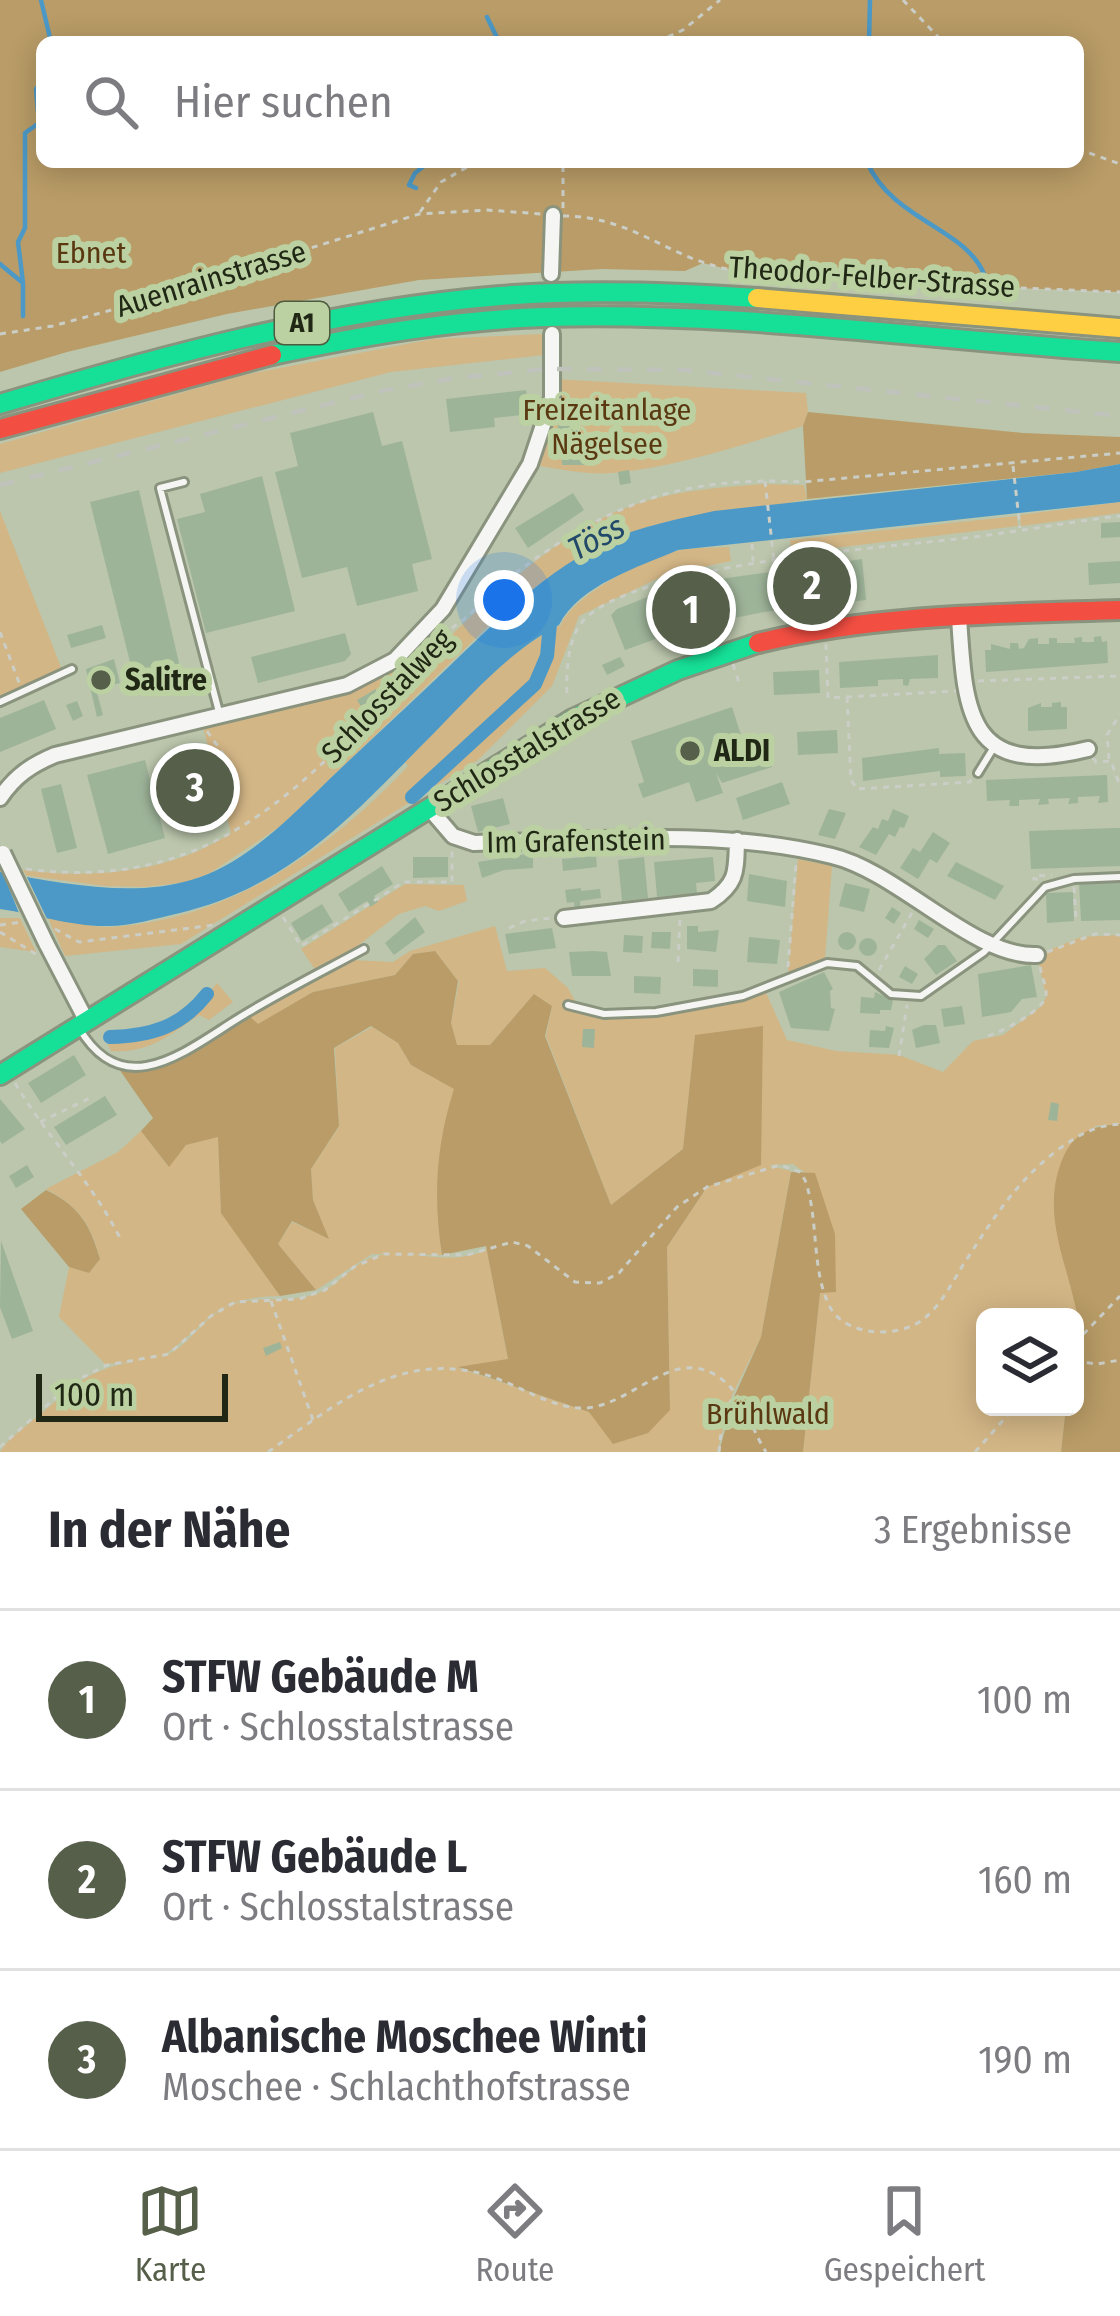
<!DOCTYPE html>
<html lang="de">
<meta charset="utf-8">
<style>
:root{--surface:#fff;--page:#f2f2f3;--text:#2b2b33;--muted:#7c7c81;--line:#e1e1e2;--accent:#565f4a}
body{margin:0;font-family:"Fira Sans Condensed",sans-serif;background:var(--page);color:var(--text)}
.controls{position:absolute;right:36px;bottom:36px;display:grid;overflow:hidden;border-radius:18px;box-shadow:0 6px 30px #0003}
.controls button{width:108px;height:108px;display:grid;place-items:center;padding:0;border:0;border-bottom:3px solid var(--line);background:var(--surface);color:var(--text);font:60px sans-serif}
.scale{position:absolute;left:36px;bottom:30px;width:192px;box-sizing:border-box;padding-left:12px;border:6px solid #202815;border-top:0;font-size:33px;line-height:42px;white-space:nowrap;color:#202815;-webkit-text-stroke:9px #bcd1a1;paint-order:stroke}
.you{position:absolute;left:504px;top:600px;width:42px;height:42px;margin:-30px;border:9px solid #fff;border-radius:50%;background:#1a73e8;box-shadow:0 0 0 18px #1a73e833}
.badge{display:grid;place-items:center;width:78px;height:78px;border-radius:50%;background:var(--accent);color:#fff;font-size:39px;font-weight:700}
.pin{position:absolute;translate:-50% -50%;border:6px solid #fff;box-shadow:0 3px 12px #0006}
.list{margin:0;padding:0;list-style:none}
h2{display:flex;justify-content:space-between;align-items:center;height:156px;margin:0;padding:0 48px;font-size:51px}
h2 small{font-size:39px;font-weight:400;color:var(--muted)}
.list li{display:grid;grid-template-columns:78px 1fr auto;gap:36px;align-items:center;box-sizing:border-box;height:180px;padding:0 48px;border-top:3px solid var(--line)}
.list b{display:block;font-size:45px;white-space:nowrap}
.list p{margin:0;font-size:39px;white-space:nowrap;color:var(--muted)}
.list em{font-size:39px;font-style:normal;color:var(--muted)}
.icon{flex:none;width:66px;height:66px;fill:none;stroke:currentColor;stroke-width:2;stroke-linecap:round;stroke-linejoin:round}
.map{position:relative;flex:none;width:1120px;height:1452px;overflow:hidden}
.search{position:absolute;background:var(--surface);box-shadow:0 6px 30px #0003;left:36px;right:36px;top:36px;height:132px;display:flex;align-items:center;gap:30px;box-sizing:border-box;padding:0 42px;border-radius:18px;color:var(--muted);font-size:45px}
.sheet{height:696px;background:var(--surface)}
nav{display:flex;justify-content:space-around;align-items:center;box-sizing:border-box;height:168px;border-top:3px solid var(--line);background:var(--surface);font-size:33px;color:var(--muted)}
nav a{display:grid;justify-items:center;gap:6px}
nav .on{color:var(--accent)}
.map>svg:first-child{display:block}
.green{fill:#d3b686}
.forest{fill:#b99c67;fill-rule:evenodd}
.water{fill:#4c99c7}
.pier{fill:#bbc6ac}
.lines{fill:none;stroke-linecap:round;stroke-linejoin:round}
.stream{stroke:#4c99c7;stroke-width:4.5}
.canal{stroke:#4c99c7;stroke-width:14}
.building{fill:#9eb499}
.lane-casing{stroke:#8a937e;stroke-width:12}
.street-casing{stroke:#8a937e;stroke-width:20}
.fast-casing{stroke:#8a937e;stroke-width:24}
.slow-casing{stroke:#8a937e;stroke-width:24}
.jam-casing{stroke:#8a937e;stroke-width:24}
.path{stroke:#cbcec6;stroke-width:3;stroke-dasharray:6 6;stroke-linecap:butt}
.lane{stroke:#f5f6f3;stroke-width:6}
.street{stroke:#f5f6f3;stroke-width:14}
.fast{stroke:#16e098;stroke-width:18}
.slow{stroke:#ffcf43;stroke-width:18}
.jam{stroke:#f24e42;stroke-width:18}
.rail{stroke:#c0c3bb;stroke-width:4.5;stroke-dasharray:15 15;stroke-linecap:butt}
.street-bridge-casing{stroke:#8a937e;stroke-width:20;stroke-linecap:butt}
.street-bridge{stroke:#f5f6f3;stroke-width:14}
.poi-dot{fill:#565f4a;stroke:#bcd1a1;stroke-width:4.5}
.labels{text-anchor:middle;stroke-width:12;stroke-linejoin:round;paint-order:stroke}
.shield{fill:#bcd1a1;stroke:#4f5b3f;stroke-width:3}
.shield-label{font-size:27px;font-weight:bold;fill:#202815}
.park-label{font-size:30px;fill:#5a3912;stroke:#bcd1a1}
.street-label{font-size:30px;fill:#202815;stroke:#bcd1a1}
.poi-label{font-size:30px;font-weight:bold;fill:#202815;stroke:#bcd1a1;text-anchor:start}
.water-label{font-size:33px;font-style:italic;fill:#23496a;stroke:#bcd1a1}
</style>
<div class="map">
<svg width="1120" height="1452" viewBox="0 0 1120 1452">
<rect width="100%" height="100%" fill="#bbc6ac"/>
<!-- green -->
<path class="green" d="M542,334L544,355L391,372L0,473V444L244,375L433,339Z
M554,379L806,393L808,412L803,426C742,445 677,467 613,473C585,475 557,469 530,464Z
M763,484L804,485L807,499L609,541L565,566L510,605L282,825L210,873L187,882L145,887L105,886L0,872V866C75,881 167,876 231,833L201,719L319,693L403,652L419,666C480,608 560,526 643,502C681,490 724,487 763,484Z
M1120,502V513L1021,526L1020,515Z
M0,511L64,675L0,702Z
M1017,516L1018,526L792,553L790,540Z
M729,547L731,561L665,575L579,616L552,686L478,760L181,944L65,956L47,916C67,920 91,928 111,927C230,920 329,850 408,766L405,762C453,712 500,655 561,625C573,595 649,556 681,550C696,547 713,548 729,547Z
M798,859L832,866L825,958L788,973Z
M405,884L464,885L467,901L439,911L425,906L399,914L343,957L316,971L301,949Z
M0,918H20L36,952L0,947Z
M495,926L507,971L545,968L568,988L582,1014C644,1016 705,1007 764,988L787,1040L836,1051L899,1055L943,1072L973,1041L1003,1035L1042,1006L1046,997L1037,955L1081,937L1120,935V1124L1095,1126L1080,1329V1364L1075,1372V1317H985V1407H1066L1061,1452H803L820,1292H835L815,1174L808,1175L793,1164L768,1165L791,1171L761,1337L732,1395L717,1452H0C8,1438 22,1430 34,1419C72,1390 82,1371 132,1362L105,1364L59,1317L69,1267L89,1273L100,1259C91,1224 79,1206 46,1189L118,1152L141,1131L168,1166L186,1145L218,1136L221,1212L280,1296C210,1297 211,1324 161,1357C189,1348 200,1320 226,1307C259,1292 290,1307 323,1291C343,1281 355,1261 377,1256C413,1247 444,1268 487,1250L508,1360L459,1368L589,1412L670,1410L667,1247L707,1187L695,1036L683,1149L611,1205L546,1036L552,1006L534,994L490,1045L457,1046L451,1023L459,982L435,951L413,954L395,975L313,992L257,1025L247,1014L351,960L393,962L410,951Z
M217,983L233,1002L209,1020L199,1015C170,1035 148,1054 111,1051L103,1034L109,1033L111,1038C160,1036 187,1020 217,983Z
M372,1027L398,1043L411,1065L455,1089C436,1145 434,1197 442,1255L372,1254L316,1290L278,1244L292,1222L328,1238L313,1200L311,1169L339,1127L335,1048Z"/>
<!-- forest -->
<path class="forest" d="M0,0H1120V292L941,285L727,269L703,263L685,271L602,269L419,280L227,314L67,352L0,372ZM42,42H1078V162H42Z
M808,412L1023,433L1120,437V464L1076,472L807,499L803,426Z
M435,951L458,981L451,1023L457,1045H490L534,994L552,1006L545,1036L611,1205L683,1149L695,1035L763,1026L761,1165L707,1187L667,1247L670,1410L648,1433L613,1444L589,1412L458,1367L508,1359L486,1246L442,1255C433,1197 436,1145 454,1089L411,1065L398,1043L371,1026L334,1048L339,1126L311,1169L313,1200L329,1239L292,1221L278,1244L316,1290L280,1296L221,1213L218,1137L186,1145L169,1167L141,1131L153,1118L117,1066C168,1071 206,1040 246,1013L258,1024L313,992L395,975L413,954Z
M1120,1124V1452H1061L1066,1407H1075C1075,1381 1082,1359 1080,1334C1074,1273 1038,1221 1062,1160C1073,1133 1091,1126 1120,1124Z
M791,1172L815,1173L835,1234L836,1292L820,1293L803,1452H719L734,1397L761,1337Z
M46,1190C79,1206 90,1224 100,1259L89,1273L69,1267L21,1209Z"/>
<!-- water -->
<path class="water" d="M1120,464V502L678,550C639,567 579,585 559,625C510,651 475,691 436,731C357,810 293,886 180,913C157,918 132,926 108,926C74,927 34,914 0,909V872C60,883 132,898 191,880C249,863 295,812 337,772C379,732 422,693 464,652C511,608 548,570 608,541C642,526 678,519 714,511L1076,472Z"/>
<!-- pier -->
<path class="pier" d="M0,866L24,871L49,923L21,918Z"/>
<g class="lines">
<!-- stream -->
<path class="stream" d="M41,0L51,42
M487,17L499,42
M869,42L870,0
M867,162C892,220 965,228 984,274
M416,188L409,185L415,173L429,162
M0,264L23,283V316
M23,283L18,242L25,228V133L39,123L36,89L42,81"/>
<!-- canal -->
<path class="canal" d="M412,797L535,684L547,656L551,613
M110,1037C151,1036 181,1027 207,994"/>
</g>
<!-- building -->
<path class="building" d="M526,390L528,402L522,403L523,415L494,418L495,427L450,432L446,399Z
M558,411H579V440H558Z
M373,412L382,446L402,441L432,559L412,564L418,591L357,606L347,567L302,578L275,472L298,466L290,433Z
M562,448L597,449V465H562Z
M629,470L631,483L620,485L618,472Z
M262,476L295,611L206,633L177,519L205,512L200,494Z
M139,490L179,663V671L134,678L90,502Z
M573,493L584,510L528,548L515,528Z
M1120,522V537L1101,538V523Z
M862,559L866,600L764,612L689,627L625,650L611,615L617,609L678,585Z
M1120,561V583L1089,585L1088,563Z
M102,625L106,638L71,648L67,635Z
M345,633L351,654L345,661L258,683L251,657Z
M1101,636L1102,642L1107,641L1108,663L986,672L985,650H991V644L1010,649V643H1018L1019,649L1024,648L1029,639L1038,638V644H1049V638H1057V643H1075L1074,638L1082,637V642H1094V637Z
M938,655V678L910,679L908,686L903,685V679L878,680V686L840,688L839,662Z
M620,657L625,666L607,675L602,665Z
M114,659L120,683L96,689L103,715L97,717L86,669Z
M819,670L820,693L774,695L773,672Z
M376,689L381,696L362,708L357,700Z
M44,700L56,729L0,752V718Z
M77,701L83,716L73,721L66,705Z
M1061,702V707H1067V729L1028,731V708L1041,703V707H1052V703Z
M732,707L750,763L768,757L772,767L722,783L716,773L723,793L696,802L689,782L643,798L638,784L644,782L631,741Z
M837,730L838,753L798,755L797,732Z
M199,746L220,804L222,822L192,830L175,788L169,753Z
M939,748V754L965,753L966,776L940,777V771L863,781L862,758Z
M145,760L165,838L108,854L87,775Z
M1107,775L1108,802L1098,803L1100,796L1078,797V803L1068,804L1070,798L1048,799L1049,804L1038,805L1040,799L1019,800V806H1009L1010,800L987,801L986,780Z
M782,782L790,804L743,820L736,798Z
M61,784L77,848L57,853L41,789Z
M503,798L510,824L478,832L471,806Z
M829,809L846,813L835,839L818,835Z
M893,809L909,816L904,828L900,827L895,837L889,834L876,855L859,847L873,827L878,829L882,819L888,821Z
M1114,828H1120V866L1031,869L1029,831Z
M933,832L950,843L937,863L930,859L918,879L900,868L913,848L920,852Z
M533,853V868L504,870L482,878L478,862Z
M596,856L597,867L563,871L562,859Z
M413,857H448V877L413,878Z
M644,857L648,898L622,901L618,860Z
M713,857L715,881L696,883L697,893L657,897L654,862Z
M956,862L1004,886L995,900L947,876Z
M382,866L393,884L374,896L378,902L370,907L367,901L349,912L338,894Z
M749,874L787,881L785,907L747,901Z
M1120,880V920L1081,921L1079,882Z
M845,883L870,889L864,912L839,906Z
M581,888V891L600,889L601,898L580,901L581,910H575L574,902L567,903L565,890Z
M1073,892L1074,921L1047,923L1046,893Z
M322,904L333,922L302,941L291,923Z
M892,907L901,913L894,924L885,918Z
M415,917L425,932L394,955L385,943Z
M919,920L934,929L928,938L914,929Z
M687,926H698V932L719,930L716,952L687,949Z
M552,928L556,948L509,954L505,934Z
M838 941a9 9 0 1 1 18 0a9 9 0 1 1-18 0Z
M652,932H671L670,949L651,948Z
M624,935L643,936L642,953L623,952Z
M749,937L780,940L777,964L747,962Z
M859 947a9 9 0 1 1 18 0a9 9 0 1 1-18 0Z
M938,945H945L957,961L936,975L924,959Z
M594,951L607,952L611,976H572L569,952Z
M1031,965L1037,997L1022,999L1011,1012L982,1017L978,974Z
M905,966L918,974L912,984L899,977Z
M693,969L718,970V987L693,986Z
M824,972L833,989L830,991L831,1008L835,1009L829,1031L791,1028L779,992Z
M634,976L661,977L660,994L634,993Z
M875,992L893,1000L891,1010H880V1014L860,1013L861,997L874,998Z
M962,1006L965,1024L944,1027L941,1009Z
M924,1025H936L940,1043L916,1048L912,1030Z
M886,1026L894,1028L889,1048L869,1047L870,1030L885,1031Z
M583,1029H595L594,1048L582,1047Z
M74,1055L86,1075L41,1103L28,1083Z
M105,1096L117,1115L66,1145L54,1127Z
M0,1099L25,1129L2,1144L0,1141Z
M1051,1102L1059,1104L1057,1121L1048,1120Z
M27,1165L34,1177L16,1188L9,1176Z
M1,1241L33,1331L12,1339L0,1307Z
M280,1342L282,1348L266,1356L263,1348Z"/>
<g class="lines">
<!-- lane casing -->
<g class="lane-casing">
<path id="lane" d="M184,482L160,488L219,712
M0,702L72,669
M978,773L994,747
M568,1005L604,1014L656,1012L743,996L827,963L857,966L891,994L921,996L984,952L1045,887L1074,879L1120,877
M79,1028C126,1108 192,1045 247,1013C285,990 325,970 364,949"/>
</g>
<!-- street casing -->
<g class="street-casing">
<path id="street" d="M551,274L553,215
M959,617C965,712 967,779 1088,749
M0,798C15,776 31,765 55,755L347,685L395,660L443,609L530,464L552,398V334
M429,808L453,836L474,843C593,841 715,827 832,856C899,872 974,958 1037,955
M564,918L711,901C738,883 736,871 737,840
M46,943L86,1020"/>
</g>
<!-- fast casing -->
<g class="fast-casing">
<path id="fast" d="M272,355C361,336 452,320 544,317C736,311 928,340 1120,352
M0,404C164,355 329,310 500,296C586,289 671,292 757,298
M0,1075L573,719L678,670L758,643"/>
</g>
<!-- slow casing -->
<g class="slow-casing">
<path id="slow" d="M757,298L1120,328"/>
</g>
<!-- jam casing -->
<g class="jam-casing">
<path id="jam" d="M0,429L272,355
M758,643C877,614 999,614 1120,610"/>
</g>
<!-- path -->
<path class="path" d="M903,0L943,42
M657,42L683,30L720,0
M1078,149L1120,164
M563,208V162
M420,212L441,182L476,162
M563,216C631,216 665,256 727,269L941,285L1120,292
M0,334L53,326L126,306L419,214L487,210L542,214
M1013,466L1020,528
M765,481L774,561
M752,544L753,561
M0,632L20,685
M826,644L828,698L956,691
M733,664L740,686
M978,681L1120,676
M567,693C566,672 568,639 582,622C632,564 884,548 965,538C1017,532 1068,522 1120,516
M847,697L851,780L857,789L970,782L971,779
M207,731L231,765
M1093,758L1096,762L1111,761L1120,786
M1109,759L1107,735L1120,714
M26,869C221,894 309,778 432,652L440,634C464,625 484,598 504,582C601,507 677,475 802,482L1120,453
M1038,879H1034V876L1052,875
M1074,887L1076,921
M283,917L301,946L404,882H452V850
M0,925L22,922
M509,928L525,921L551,918
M55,929L79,942L214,925
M0,932L39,956
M1047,952L1095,934L1120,935
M678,962L680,919
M788,967L796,863
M879,970L913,911
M988,1036C1001,1032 1043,1011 1046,996C1047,988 1041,974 1040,966
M899,1056L907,1005
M15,1083C47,1137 93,1183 121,1240
M40,1122L90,1098
M271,1301L313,1420
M1075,1343L1120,1296
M1075,1361L1097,1364L1120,1360
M0,1447L73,1382L107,1365L169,1354L211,1316L235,1302L299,1299L325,1290L354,1267L384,1254L467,1255L512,1242L528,1246L575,1282L600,1283L619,1273L677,1207L707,1187L780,1165L800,1172L805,1180C819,1219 811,1268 829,1305C844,1338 902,1339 926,1317C942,1303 952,1283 963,1265C991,1222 1014,1184 1055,1152C1076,1136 1093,1126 1120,1124
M268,1452C338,1403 402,1347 493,1377C521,1387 549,1406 579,1408C631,1411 673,1339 724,1381C744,1397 752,1431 766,1452
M719,1452L722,1423L733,1395
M975,1452L1015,1407"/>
<!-- lane -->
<use href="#lane" class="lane"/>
<!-- street -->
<use href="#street" class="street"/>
<!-- fast -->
<use href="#fast" class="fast"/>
<!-- slow -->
<use href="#slow" class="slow"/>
<!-- jam -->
<use href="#jam" class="jam"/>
<!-- rail -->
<path class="rail" d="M0,485L381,391L449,379L546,369L684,370L1120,416"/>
<!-- street-bridge casing -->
<g class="street-bridge-casing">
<path id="street-bridge" d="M3,853L46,943"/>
</g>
<!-- street-bridge -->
<use href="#street-bridge" class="street-bridge"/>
</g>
<!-- markers -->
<g class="poi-dot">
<circle cx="101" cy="680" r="12"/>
<circle cx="690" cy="751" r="12"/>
</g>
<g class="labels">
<!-- shield labels -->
<rect class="shield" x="275" y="302" width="54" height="42" rx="9"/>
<g class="shield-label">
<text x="302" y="332">A1</text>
</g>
<!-- park labels -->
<g class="park-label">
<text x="91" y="263">Ebnet</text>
<text x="607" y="420">Freizeitanlage<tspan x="607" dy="34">Nägelsee</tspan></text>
<text x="768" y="1424">Brühlwald</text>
</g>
<!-- street labels -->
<g class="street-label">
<text transform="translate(872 277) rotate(4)" y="10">Theodor-Felber-Strasse</text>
<text transform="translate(211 279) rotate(-17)" y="10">Auenrainstrasse</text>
<text transform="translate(387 696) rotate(-46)" y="10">Schlosstalweg</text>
<text transform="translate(527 750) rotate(-31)" y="10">Schlosstalstrasse</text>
<text transform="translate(576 841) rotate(-1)" y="10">Im Grafenstein</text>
</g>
<!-- poi labels -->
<g class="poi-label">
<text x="125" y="690">Salitre</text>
<text x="714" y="761">ALDI</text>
</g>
<!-- water labels -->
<g class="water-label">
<text transform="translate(596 537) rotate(-28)" y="12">Töss</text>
</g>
</g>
</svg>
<div class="controls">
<button><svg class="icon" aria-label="layers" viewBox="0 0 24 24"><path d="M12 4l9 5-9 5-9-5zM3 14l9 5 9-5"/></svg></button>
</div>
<div class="scale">100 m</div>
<div class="you"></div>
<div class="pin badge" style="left:691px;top:610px">1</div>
<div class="pin badge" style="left:812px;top:586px">2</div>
<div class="pin badge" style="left:195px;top:788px">3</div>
<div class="search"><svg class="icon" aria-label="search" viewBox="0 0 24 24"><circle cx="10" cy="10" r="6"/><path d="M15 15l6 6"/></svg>Hier suchen</div>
</div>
<section class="sheet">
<h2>In der Nähe<small>3 Ergebnisse</small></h2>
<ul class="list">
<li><span class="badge">1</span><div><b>STFW Gebäude M</b><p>Ort · Schlosstalstrasse</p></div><em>100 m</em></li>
<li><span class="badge">2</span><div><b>STFW Gebäude L</b><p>Ort · Schlosstalstrasse</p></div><em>160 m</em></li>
<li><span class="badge">3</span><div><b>Albanische Moschee Winti</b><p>Moschee · Schlachthofstrasse</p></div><em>190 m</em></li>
</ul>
</section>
<nav>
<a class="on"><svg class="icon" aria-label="map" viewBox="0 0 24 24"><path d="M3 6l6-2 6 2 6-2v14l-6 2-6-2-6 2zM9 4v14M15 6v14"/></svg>Karte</a>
<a><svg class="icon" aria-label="directions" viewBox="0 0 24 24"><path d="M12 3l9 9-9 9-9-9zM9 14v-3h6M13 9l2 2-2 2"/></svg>Route</a>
<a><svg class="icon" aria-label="saved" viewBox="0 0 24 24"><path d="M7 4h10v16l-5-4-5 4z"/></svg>Gespeichert</a>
</nav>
